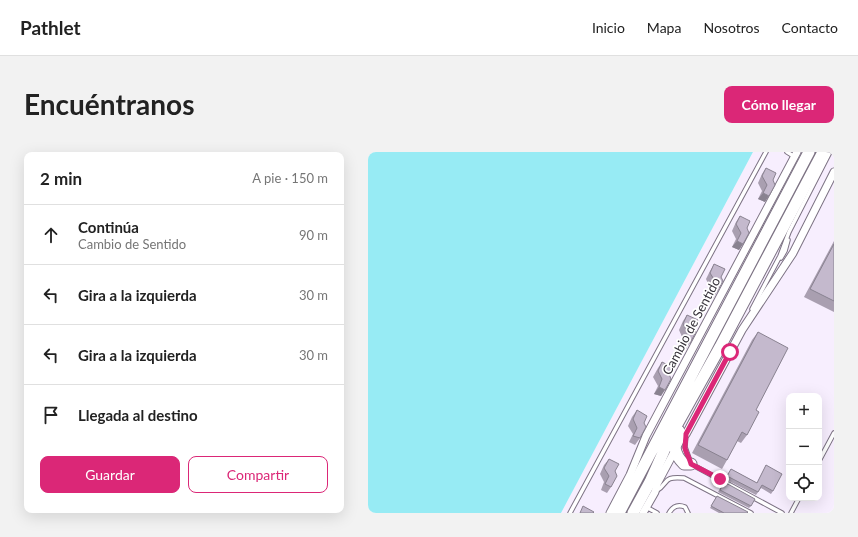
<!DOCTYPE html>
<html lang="es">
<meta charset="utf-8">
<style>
:root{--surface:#fff;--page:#f2f2f2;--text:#222;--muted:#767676;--line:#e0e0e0;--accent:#db2777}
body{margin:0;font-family:Lato,sans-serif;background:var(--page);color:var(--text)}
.controls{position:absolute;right:12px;bottom:12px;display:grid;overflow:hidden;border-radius:8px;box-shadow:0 4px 16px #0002}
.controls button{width:36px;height:36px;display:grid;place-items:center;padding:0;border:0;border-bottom:1px solid var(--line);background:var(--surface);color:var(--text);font:20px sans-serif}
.stop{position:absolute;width:12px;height:12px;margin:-9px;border:3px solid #db2777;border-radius:50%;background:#fff}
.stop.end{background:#db2777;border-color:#fff;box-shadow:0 1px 4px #0008}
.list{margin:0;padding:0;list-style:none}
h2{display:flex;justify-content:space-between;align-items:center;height:52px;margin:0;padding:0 16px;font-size:17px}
h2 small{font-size:13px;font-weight:400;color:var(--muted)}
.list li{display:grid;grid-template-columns:26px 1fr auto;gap:12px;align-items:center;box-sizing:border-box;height:60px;padding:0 16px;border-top:1px solid var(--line)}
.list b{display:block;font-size:15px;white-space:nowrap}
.list p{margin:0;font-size:13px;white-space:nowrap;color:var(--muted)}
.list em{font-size:13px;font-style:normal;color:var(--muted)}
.actions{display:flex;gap:8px;padding:12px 16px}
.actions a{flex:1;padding:9px 0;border:1px solid var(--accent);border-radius:8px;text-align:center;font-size:14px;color:var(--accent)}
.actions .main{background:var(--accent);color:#fff}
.icon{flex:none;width:22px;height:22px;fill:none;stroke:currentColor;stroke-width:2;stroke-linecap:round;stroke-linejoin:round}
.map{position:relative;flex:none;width:466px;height:361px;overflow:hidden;border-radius:8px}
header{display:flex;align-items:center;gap:24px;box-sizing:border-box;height:56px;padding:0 20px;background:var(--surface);border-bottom:1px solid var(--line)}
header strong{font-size:19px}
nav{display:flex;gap:22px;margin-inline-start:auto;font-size:14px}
.intro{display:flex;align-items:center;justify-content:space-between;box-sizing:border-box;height:96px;padding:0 24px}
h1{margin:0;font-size:28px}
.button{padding:10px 18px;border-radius:8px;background:var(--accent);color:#fff;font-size:14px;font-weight:700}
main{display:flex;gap:24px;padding:0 24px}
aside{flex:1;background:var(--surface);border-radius:8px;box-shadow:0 4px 16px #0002}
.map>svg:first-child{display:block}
.built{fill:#f7eefe;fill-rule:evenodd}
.water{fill:#97ebf4}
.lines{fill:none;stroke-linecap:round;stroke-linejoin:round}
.lane-casing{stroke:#7d7384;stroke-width:5.5}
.street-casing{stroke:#7d7384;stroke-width:9}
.primary-casing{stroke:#7d7384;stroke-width:13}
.lane{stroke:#fff;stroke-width:3.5}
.street{stroke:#fff;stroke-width:7}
.primary{stroke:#fff;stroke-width:11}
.wall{fill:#a99fb0}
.shaded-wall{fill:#898290}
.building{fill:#c4b9cd;stroke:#898290}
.route{stroke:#db2777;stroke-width:5}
.labels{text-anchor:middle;stroke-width:3.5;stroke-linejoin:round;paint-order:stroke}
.street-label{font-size:13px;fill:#343038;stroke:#fff}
</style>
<header>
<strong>Pathlet</strong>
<nav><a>Inicio</a><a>Mapa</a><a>Nosotros</a><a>Contacto</a></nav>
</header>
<div class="intro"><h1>Encuéntranos</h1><a class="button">Cómo llegar</a></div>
<main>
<aside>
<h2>2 min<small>A pie · 150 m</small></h2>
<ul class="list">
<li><svg class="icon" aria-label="ahead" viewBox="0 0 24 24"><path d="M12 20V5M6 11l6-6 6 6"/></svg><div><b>Continúa</b><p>Cambio de Sentido</p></div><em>90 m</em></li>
<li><svg class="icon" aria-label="left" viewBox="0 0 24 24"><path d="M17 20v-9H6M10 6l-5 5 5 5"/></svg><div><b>Gira a la izquierda</b></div><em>30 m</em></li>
<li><svg class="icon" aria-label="left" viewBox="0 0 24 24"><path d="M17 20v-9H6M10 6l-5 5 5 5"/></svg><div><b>Gira a la izquierda</b></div><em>30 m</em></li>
<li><svg class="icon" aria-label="arrive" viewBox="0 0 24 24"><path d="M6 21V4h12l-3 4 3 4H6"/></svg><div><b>Llegada al destino</b></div></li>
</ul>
<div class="actions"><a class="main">Guardar</a><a>Compartir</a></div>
</aside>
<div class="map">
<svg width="466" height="361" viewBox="0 0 466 361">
<rect width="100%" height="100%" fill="#fbf9fd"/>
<!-- built -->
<path class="built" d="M385,0H466V361H193ZM421,244H451V346H421Z"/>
<!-- water -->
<path class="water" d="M0,0H385L193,361H0Z"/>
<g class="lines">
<!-- lane casing -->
<g class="lane-casing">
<path id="lane" d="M419,0L427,5
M413,106L417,99L420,88
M384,157L412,104L421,80L462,0
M318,282L317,295L323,312L414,361
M451,309L466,281
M288,339C302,331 293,324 316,326L383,361
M278,355L289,361
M202,361L398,0
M301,361C305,354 310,352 317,355L320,361
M423,361L431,346"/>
</g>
<!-- street casing -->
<g class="street-casing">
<path id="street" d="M242,361L262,323L278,284L429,0
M275,361L287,340L289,332L313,287L318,282L374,178L425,101L466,20"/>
</g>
<!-- primary casing -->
<g class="primary-casing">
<path id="primary" d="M311,279C305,292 305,301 316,312H323
M251,361L441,0
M265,361L282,330L303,283L352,195L455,0"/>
</g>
<!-- lane -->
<use href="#lane" class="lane"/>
<!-- street -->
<use href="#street" class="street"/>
<!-- primary -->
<use href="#primary" class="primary"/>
</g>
<!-- wall -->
<path class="wall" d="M398,16L405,28L397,50L390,47L394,39L390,31L394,22Z
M372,64L379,76L375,92L371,98L364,95L368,87L364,79L368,70Z
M466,89V160L436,145Z
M346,112L353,125L349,140L345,147L338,144L342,136L338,127L342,119Z
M319,163L326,175L322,191L318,197L311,194L315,187L311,178L315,169Z
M390,180L388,258L379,283L373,291L369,289L359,308L354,317L324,301L384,188Z
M294,210L301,222L293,244L286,242L290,234L285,225L290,216Z
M269,258L276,271L272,286L267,293L261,290L265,282L260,274L264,265Z
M241,307L247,319L243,335L239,341L233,338L236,330L232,322L236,313Z
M398,313L405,339L403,342L393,336L388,343L357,327L363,317L389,331Z
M356,330L383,354L381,356L350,340Z
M349,344L379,361H351L342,356Z"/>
<!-- shaded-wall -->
<path class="shaded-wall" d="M395,41L401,44L397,50L390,47Z
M369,89L375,92L371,98L364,95Z
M291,235L297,238L293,244L286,242Z"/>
<!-- building -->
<path class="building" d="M398,16L408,21L405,28L407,33L401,44L395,41L399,33L394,24Z
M372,64L382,69L379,76L381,81L375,92L369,89L373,81L368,72Z
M466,92V149L442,137Z
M346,112L357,117L353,125L355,129L349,140L343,137L347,129L342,121Z
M319,163L330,168L326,175L328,180L322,191L316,188L320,180L315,172Z
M390,180L420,196L388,258L391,260L379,283L374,280L359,308L330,293Z
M294,210L304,215L301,222L303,227L297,238L291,235L294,227L290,219Z
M269,258L279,264L276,271L278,275L272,286L265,284L269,276L265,267Z
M241,307L251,312L247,319L249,324L243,335L237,332L241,324L236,316Z
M398,313L414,322L405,339L394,333L390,340L359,324L363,317L389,331Z
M356,330L387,347L383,354L352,338Z
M349,344L380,360L379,361H356L343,354Z
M215,354L226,360L225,361H212Z"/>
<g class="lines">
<!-- route -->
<path class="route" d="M352,327L323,312C322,307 318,301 317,296C317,292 318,287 318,282L362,200"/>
</g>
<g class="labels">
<!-- street labels -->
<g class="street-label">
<text transform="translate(323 174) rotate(-62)" y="5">Cambio de Sentido</text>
</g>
</g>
</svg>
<div class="controls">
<button>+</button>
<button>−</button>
<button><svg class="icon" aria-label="locate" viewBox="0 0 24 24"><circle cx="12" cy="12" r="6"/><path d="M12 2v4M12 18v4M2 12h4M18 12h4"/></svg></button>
</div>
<div class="stop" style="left:362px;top:200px"></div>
<div class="stop end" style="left:352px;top:327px"></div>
</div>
</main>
